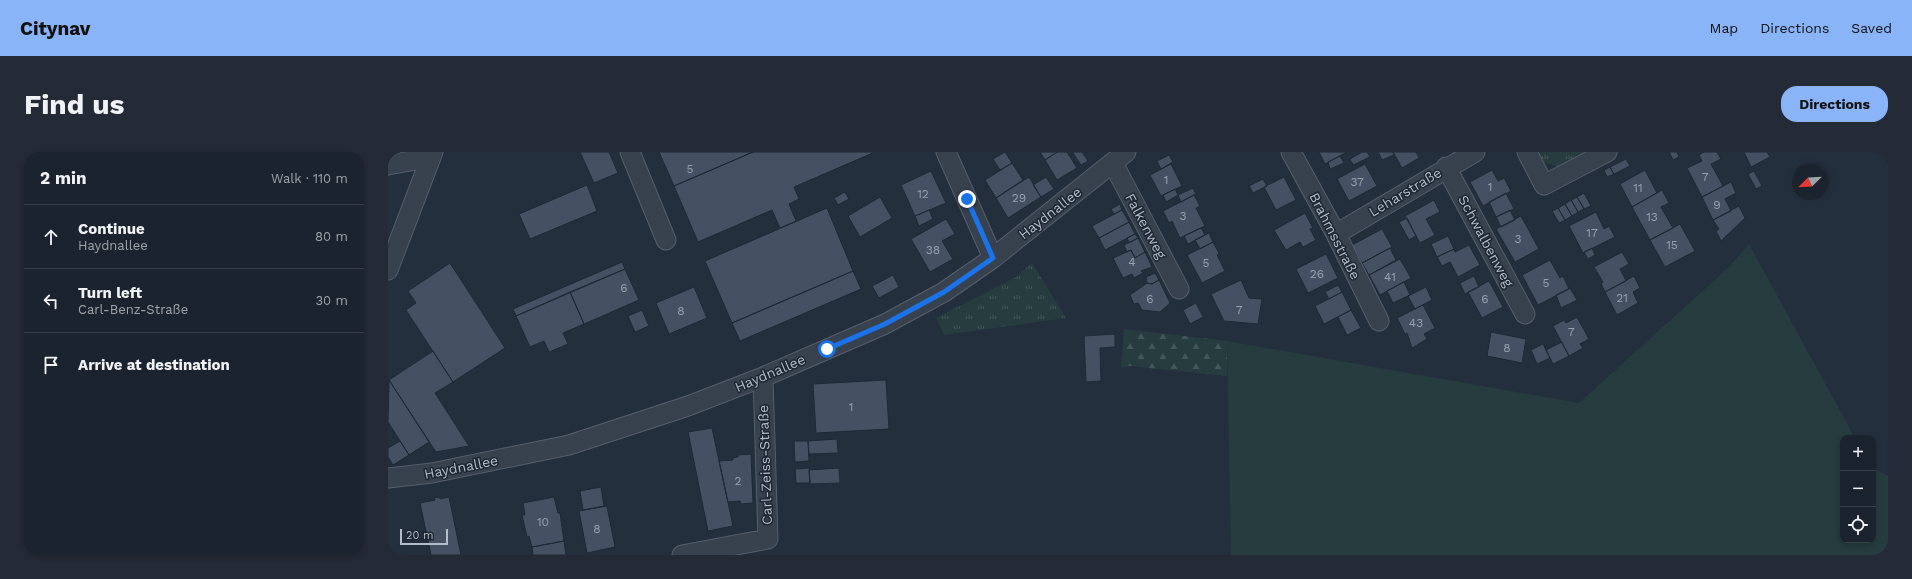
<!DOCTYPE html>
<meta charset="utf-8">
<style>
:root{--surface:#1b232e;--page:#242b36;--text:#f1f3f6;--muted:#a0a4aa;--line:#39404a;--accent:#8ab4f8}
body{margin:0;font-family:"Work Sans",sans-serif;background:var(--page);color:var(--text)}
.controls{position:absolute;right:12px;bottom:12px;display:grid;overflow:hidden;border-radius:8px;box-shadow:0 2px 6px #0003}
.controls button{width:36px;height:36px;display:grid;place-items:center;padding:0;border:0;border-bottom:1px solid var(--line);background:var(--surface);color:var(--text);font:20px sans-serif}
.compass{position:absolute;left:1404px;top:12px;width:36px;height:36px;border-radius:50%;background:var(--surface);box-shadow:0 2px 6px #0003;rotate:246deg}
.scale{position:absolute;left:12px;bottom:10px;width:48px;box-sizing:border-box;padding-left:4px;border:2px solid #b4bcc9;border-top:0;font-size:11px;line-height:14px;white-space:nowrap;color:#b4bcc9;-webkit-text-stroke:3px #1d2633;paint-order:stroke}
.stop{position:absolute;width:12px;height:12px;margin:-9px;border:3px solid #1a73e8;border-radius:50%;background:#fff}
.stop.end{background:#1a73e8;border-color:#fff;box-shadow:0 1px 4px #0008}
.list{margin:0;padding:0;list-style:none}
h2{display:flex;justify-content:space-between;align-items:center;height:52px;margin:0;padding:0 16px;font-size:17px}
h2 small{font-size:13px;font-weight:400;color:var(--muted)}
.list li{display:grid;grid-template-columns:26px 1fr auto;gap:12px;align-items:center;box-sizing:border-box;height:64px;padding:0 16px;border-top:1px solid var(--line)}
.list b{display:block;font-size:15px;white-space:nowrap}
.list p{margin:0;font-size:13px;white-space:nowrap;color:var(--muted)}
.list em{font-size:13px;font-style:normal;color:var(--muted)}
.icon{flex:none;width:22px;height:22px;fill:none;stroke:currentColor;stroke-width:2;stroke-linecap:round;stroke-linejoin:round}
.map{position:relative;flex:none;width:1500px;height:403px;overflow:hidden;border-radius:16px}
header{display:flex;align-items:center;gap:24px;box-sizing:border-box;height:56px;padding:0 20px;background:var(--accent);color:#111}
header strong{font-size:19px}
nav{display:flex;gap:22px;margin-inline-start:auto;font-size:14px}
.intro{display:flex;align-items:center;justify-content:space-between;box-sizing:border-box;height:96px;padding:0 24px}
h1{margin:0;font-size:28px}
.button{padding:10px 18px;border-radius:16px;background:var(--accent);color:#111;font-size:14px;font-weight:700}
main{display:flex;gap:24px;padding:0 24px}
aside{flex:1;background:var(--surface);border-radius:16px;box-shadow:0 2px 6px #0003}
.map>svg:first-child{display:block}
.grass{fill:#263c3f}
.forest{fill:url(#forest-firs)}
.park{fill:url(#park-tufts)}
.building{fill:#455162;stroke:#1f2835}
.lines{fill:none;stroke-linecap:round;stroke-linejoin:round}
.minor-casing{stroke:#565f6c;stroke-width:21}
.minor{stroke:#38414e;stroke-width:19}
.route{stroke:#1a73e8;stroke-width:5}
.labels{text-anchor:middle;stroke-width:3;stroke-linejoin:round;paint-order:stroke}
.number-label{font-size:12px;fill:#98a1af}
.street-label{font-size:14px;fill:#b4bcc9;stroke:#1d2633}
</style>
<header>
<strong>Citynav</strong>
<nav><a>Map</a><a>Directions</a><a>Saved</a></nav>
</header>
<div class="intro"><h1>Find us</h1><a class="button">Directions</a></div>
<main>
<aside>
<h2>2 min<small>Walk · 110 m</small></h2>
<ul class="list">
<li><svg class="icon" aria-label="ahead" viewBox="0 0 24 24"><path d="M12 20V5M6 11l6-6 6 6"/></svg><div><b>Continue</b><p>Haydnallee</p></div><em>80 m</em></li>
<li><svg class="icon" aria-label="left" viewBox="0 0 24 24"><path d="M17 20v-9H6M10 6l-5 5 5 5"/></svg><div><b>Turn left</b><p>Carl-Benz-Straße</p></div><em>30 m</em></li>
<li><svg class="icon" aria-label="arrive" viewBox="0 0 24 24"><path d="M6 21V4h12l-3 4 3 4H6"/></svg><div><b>Arrive at destination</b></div></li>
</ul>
</aside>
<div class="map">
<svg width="1500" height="403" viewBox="0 0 1500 403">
<defs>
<pattern id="forest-firs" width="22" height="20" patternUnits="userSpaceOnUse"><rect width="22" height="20" fill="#263c3f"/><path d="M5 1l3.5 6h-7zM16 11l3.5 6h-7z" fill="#435659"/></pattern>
<pattern id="park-tufts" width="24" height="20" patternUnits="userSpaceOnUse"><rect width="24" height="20" fill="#263c3f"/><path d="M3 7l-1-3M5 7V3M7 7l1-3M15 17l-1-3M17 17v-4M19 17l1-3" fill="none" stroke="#435659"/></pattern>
</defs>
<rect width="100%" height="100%" fill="#242f3e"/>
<!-- grass -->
<path class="grass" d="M1361,92L1467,286H1455V388H1485V316L1500,324V403H843L839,189L1191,251L1341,115Z"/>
<!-- forest -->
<path class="forest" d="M736,177L839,189V224L742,214L733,216Z"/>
<!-- park -->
<path class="park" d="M1150,0H1195L1197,4L1176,16L1157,11Z
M644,111L678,166L556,183L548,166L628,125Z"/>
<!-- building -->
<path class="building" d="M192,0H221L230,21L206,31Z
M271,0H365L286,34Z
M365,0H487L406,35L411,47L401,52L408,69L392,76L384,58L310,90L286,34Z
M617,0L624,11L612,18L605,7Z
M652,0H669L657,8Z
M669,0H679L689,16L669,28L657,8Z
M686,0H694L700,9L693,13L685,1Z
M931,0H959L937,12Z
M974,0H979L982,5L965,13L962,7Z
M990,0H1005L1006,3L994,8Z
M1005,0H1028L1031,6L1014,16Z
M1281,0H1289L1291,5L1285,8Z
M1316,0H1329L1333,7L1323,12L1335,34L1314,45L1299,16L1314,9L1311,3Z
M1356,0H1379L1382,5L1363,15Z
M781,3L785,10L773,17L769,9Z
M952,4L956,11L942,17L940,10Z
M1238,7L1242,14L1226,22L1222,15Z
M624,11L635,28L608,46L597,28Z
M783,12L794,34L773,44L762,23Z
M977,12L989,34L961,49L949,27Z
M1222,15L1226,22L1219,25L1216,18Z
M1104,18L1110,29L1116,26L1123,39L1095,54L1082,30Z
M1257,18L1269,41L1244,55L1232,32Z
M543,19L558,51L527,64L513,33Z
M1366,19L1374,34L1368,37L1360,22Z
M641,25L653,45L620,66L608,46Z
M658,25L666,37L653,45L645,33Z
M896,25L908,48L888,58L876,35Z
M875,27L879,34L865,41L861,34Z
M1343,30L1348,41L1337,47L1343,59L1325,68L1314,45Z
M199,33L209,59L142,87L131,62Z
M805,36L808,42L793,50L790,43Z
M787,37L790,43L778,50L775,43Z
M1274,38L1281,51L1273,55L1285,76L1262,88L1244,55Z
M457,40L461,47L450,53L446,46Z
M1118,41L1126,57L1108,65L1101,50Z
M1196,41L1203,54L1196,57L1189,45Z
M806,43L812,54L808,56L817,74L792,86L784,69L781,71L775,59Z
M492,45L504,66L472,85L460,64Z
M1189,45L1196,57L1190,60L1183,48Z
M1046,48L1052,60L1038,67L1047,83L1032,91L1017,64Z
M1183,48L1190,60L1184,64L1177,52Z
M732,52L734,58L726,62L723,57Z
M1177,52L1184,64L1177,68L1170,56Z
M1351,54L1357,66L1333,89L1328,79L1331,77L1325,68Z
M439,56L465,119L344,171L317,109Z
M1170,56L1177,68L1171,71L1164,59Z
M541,58L545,67L531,74L527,64Z
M734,58L741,70L711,86L704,74Z
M1122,58L1127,68L1113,75L1108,65Z
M1208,60L1216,77L1221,74L1227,85L1195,101L1181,74Z
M917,61L925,76L922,77L928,88L915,95L912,90L898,98L886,78Z
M1133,64L1151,97L1127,110L1108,77Z
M1019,66L1028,84L1021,88L1011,70Z
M558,67L567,82L554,89L565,107L542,120L523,87Z
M741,70L747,82L717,98L711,86Z
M1292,72L1307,99L1277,115L1262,88Z
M813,76L817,83L800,92L796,84Z
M994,77L1004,95L974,111L964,93Z
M821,81L825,90L812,97L807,88Z
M747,82L750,86L741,91L739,86Z
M1060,84L1066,97L1049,105L1043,92Z
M750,86L757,100L747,106L743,98L739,100L736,93Z
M825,90L831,101L829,103L837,119L814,131L799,103Z
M1081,93L1092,113L1070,125L1062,110L1054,114L1049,105L1066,97L1067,100Z
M1002,96L1008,108L981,123L974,111Z
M1204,96L1207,103L1200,107L1196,100Z
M743,98L747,106L757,100L764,115L753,119L755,121L746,126L744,122L735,126L725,106Z
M1234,100L1241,112L1232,117L1238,129L1217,140L1213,131L1215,130L1206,115Z
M938,102L950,126L920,141L908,117Z
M1012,107L1023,126L992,143L981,123Z
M1162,108L1172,126L1175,124L1181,137L1150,153L1134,123Z
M234,110L237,117L128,164L125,157Z
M62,111L117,196L65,230L18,158L28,151L20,139Z
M237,117L251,148L196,172L182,140Z
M465,119L473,137L352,189L344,171Z
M767,121L771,128L764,132L759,131L758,125Z
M505,123L511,135L491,146L484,134Z
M1086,124L1091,135L1077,142L1072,131Z
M1246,124L1252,136L1245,140L1250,151L1229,163L1217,140Z
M771,128L782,151L772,160L754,158L750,151L746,152L742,143L759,131L764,132Z
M853,128L861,146L874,147L870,172L836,169L823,142Z
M1101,129L1115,155L1094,166L1080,140Z
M1016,130L1022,143L1005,151L999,139Z
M950,133L954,140L941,147L937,140Z
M306,135L319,166L281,182L268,151Z
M1038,135L1044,148L1027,157L1020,144Z
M1182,136L1189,148L1173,156L1168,143Z
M182,140L196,172L175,181L180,192L161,200L156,189L142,195L128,164Z
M954,140L963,158L936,172L927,154Z
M808,151L815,165L802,172L795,158Z
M1035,153L1047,176L1036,182L1039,187L1024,196L1019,181L1017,182L1009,166Z
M254,158L261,174L247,180L240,164Z
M963,158L973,176L959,183L950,165Z
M1189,165L1201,187L1192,192L1195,196L1181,204L1165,174L1176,168L1178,171Z
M1103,180L1138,187L1134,211L1099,204Z
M727,182V195L712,196L713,229L698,230L696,184Z
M1174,190L1181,204L1165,212L1158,198Z
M1155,192L1162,206L1149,212L1143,198Z
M45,199L65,230L47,241L81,294L48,300L1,228Z
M1,228L41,290L21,303L0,270Z
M498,228L501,277L428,281L425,232Z
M324,276L345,374L320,379L300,280Z
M449,287L450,301L421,302L420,289Z
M12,289L21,303L5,313L0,305V296Z
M406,289H420L421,309L407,310Z
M363,302L365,351L353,352L352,349L340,350L331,309L345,308V306L350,305V303Z
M421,316L422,331H408L407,317Z
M451,316L452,331L422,332L421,318Z
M213,335L216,354L195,358L192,339Z
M51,345L52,347L61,345L73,403H43L32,351L47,348L46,346Z
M166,345L170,361H172L176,389L144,395L141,384L139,385L134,363H137L135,351Z
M219,354L227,395L199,401L191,359Z
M176,389L178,403H145L144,395Z"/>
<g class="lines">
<!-- minor casing -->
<g class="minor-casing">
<path id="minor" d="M242,0L278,88
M558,0L605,106
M903,0L948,82L991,169
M1139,0L1156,33L1219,0
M725,11L791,137
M0,13L28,8H42
M1058,15L1137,162
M948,82L1087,0
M0,118L45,0
M0,326L44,321L181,293L300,254L375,225L497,172L556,140L605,106L738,0
M294,403L380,387L375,225"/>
</g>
<!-- minor -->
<use href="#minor" class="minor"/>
</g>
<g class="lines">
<!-- route -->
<path class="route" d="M439,197L497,172L556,140L605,106L579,47"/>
</g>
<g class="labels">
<!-- number labels -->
<g class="number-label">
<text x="302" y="21">5</text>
<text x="1317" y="29">7</text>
<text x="778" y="32">1</text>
<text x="969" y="34">37</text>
<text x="1102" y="39">1</text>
<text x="1250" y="40">11</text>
<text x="535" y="46">12</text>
<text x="631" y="50">29</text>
<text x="1329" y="57">9</text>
<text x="795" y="68">3</text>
<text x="1264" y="69">13</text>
<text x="1204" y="85">17</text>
<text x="1130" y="91">3</text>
<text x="1284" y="97">15</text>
<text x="545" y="102">38</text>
<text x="744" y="114">4</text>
<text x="818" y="115">5</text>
<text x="929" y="126">26</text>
<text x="1002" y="129">41</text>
<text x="1158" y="135">5</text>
<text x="236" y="140">6</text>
<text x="1234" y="150">21</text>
<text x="762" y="151">6</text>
<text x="1097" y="151">6</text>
<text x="851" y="162">7</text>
<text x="293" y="163">8</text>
<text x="1028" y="175">43</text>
<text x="1183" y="184">7</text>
<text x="1119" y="200">8</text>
<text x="463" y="259">1</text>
<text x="350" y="333">2</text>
<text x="155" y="374">10</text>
<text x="209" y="381">8</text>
</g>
<!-- street labels -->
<g class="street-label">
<text transform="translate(1017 40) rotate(-31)" y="5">Leharstraße</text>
<text transform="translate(662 61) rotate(-38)" y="5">Haydnallee</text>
<text transform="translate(758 74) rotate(62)" y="5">Falkenweg</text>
<text transform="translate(947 84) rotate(63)" y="5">Brahmsstraße</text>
<text transform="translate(1098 89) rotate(62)" y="5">Schwalbenweg</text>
<text transform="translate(382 221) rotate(-23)" y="5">Haydnallee</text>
<text transform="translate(377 313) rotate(-92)" y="5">Carl-Zeiss-Straße</text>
<text transform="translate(73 315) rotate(-11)" y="5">Haydnallee</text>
</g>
</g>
</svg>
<div class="controls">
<button>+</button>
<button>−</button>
<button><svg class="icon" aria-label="locate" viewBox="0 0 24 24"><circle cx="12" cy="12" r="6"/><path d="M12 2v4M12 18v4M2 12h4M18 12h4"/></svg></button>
</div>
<svg class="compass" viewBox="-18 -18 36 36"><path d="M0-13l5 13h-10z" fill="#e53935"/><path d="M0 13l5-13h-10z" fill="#a0a4aa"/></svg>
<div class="scale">20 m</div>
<div class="stop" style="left:439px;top:197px"></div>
<div class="stop end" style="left:579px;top:47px"></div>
</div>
</main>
